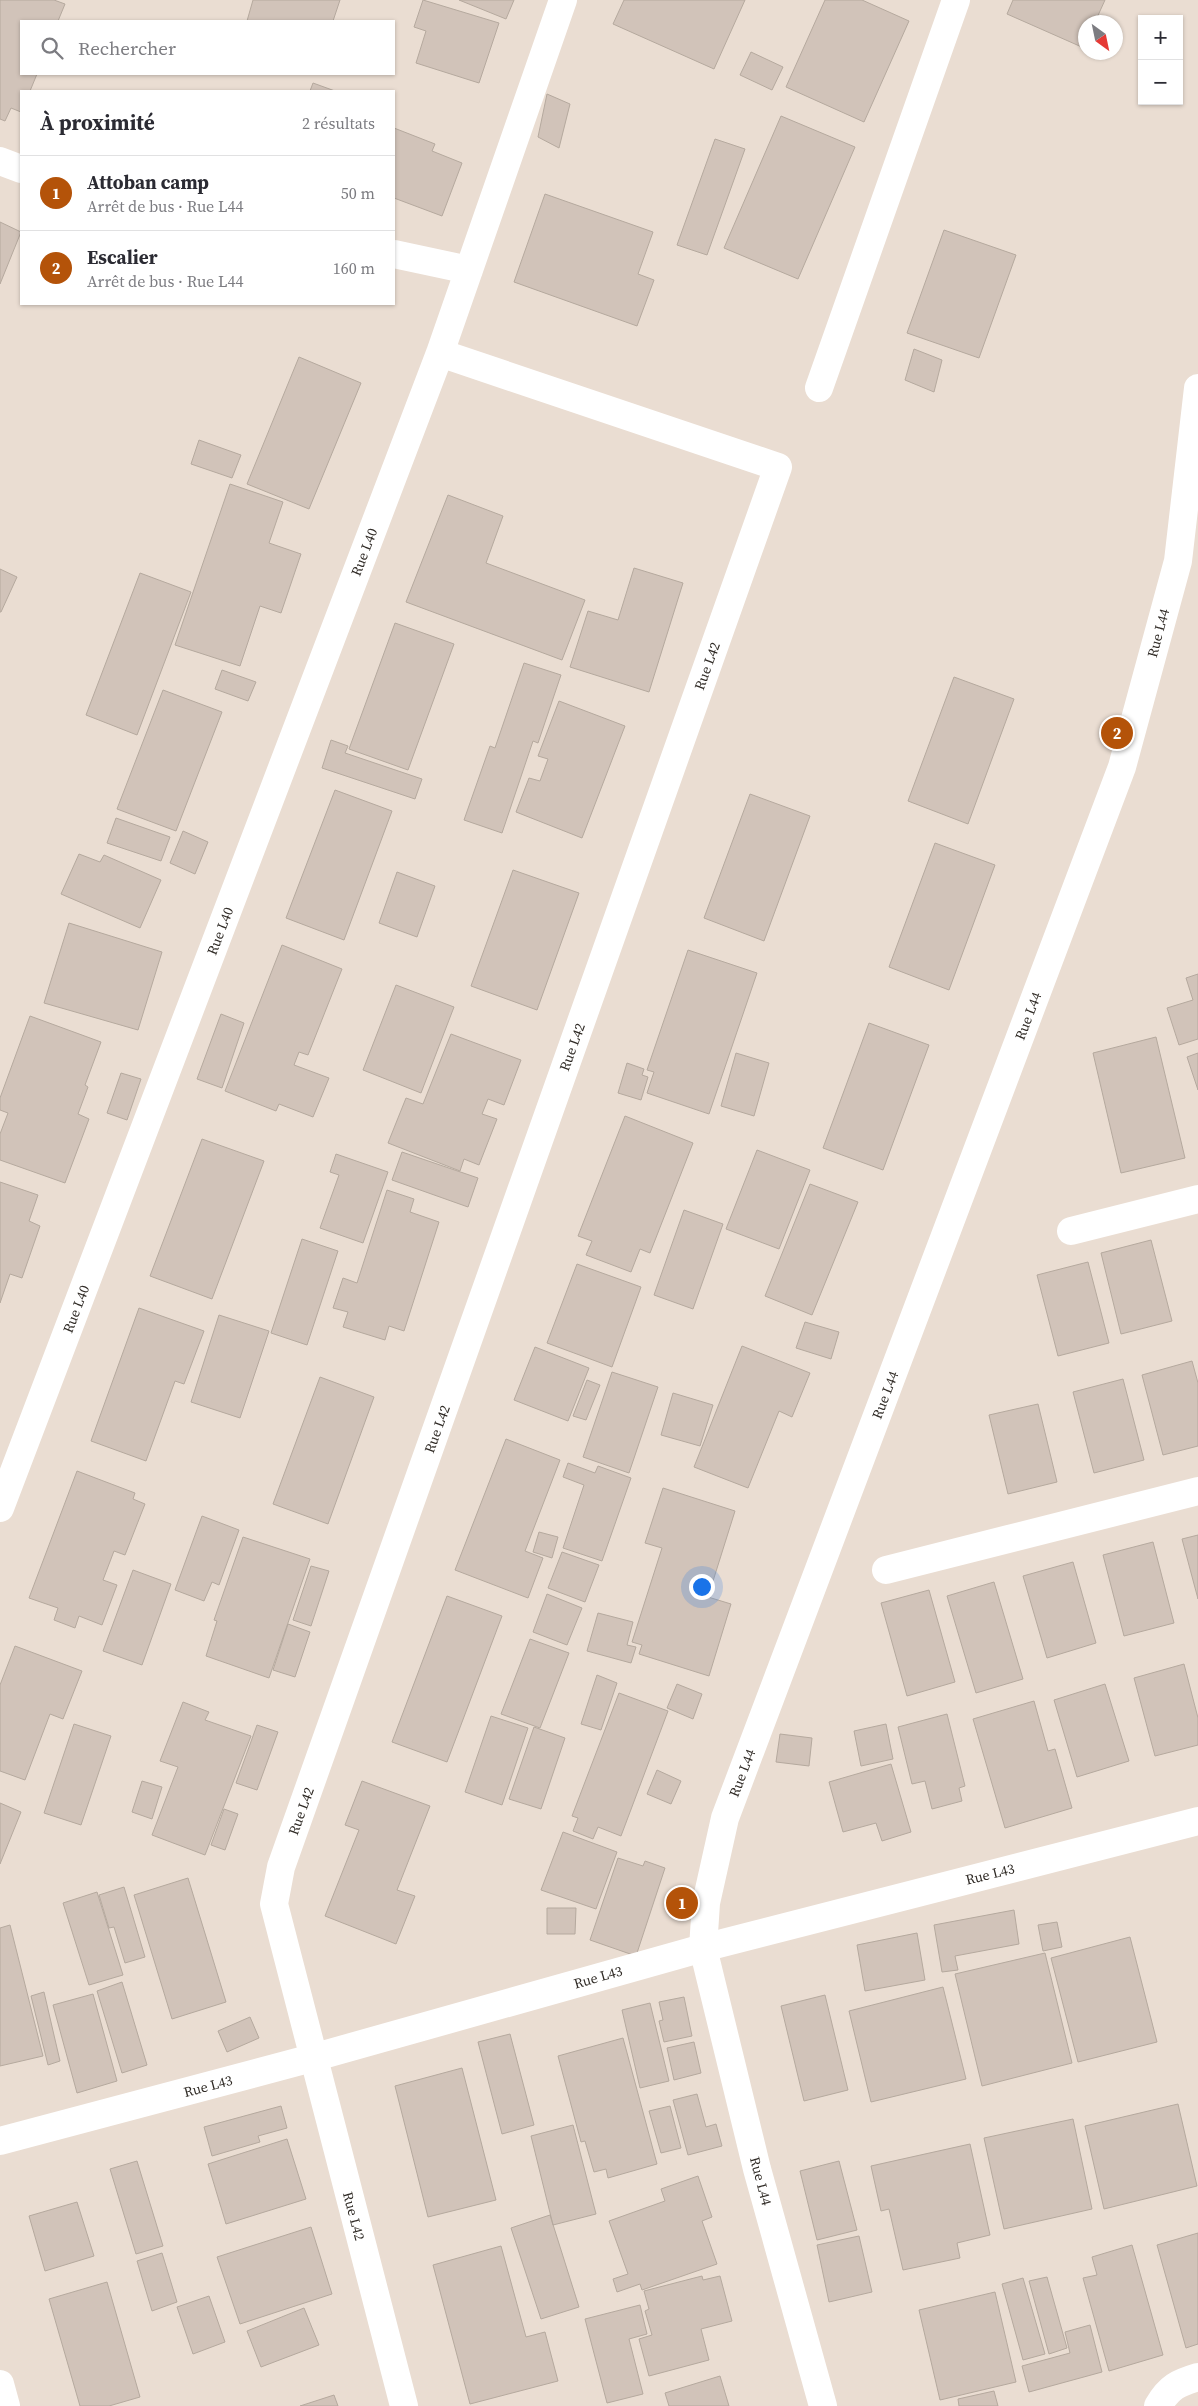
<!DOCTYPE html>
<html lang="fr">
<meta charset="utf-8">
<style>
:root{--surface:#fff;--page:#f2f2f3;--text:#2b2b33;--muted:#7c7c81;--line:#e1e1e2;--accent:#b45309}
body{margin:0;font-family:"Source Serif 4",serif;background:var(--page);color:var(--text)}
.controls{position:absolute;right:15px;top:15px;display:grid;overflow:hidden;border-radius:0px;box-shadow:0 1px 4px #0004}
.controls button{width:45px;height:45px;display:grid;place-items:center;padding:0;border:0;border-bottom:1px solid var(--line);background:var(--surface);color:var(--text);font:25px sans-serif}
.compass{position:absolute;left:1078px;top:15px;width:45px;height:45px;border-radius:50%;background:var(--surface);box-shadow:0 1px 4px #0004;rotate:147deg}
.you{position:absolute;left:701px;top:1586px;width:18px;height:18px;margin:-12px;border:4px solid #fff;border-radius:50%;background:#1a73e8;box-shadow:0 0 0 8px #1a73e833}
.badge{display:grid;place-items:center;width:32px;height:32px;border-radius:50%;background:var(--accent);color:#fff;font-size:16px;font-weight:700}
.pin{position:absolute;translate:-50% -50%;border:2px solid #fff;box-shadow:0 1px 5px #0006}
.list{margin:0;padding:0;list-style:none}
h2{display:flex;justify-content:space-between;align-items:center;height:65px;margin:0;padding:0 20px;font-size:21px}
h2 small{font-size:16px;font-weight:400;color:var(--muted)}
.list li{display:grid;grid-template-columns:32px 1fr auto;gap:15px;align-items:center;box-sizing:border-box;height:75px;padding:0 20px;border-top:1px solid var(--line)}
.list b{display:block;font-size:19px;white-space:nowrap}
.list p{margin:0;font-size:16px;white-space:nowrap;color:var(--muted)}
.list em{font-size:16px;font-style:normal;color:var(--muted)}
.icon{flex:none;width:28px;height:28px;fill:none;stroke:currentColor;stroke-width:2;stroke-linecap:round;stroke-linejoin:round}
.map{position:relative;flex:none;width:1198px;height:2406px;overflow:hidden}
.search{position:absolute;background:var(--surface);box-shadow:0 1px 4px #0004;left:20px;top:20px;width:375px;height:55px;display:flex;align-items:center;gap:12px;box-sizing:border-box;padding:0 18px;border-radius:0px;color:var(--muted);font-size:19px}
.panel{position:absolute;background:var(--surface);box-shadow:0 1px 4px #0004;left:20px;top:90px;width:375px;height:215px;border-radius:0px}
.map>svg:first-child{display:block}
.building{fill:#d1c3b9;stroke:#b5a99e}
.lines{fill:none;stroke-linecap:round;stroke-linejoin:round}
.street{stroke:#fff;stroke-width:28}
.secondary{stroke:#fff;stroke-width:28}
.labels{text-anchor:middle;stroke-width:4;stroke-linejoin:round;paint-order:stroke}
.street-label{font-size:14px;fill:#302b26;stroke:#fff}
</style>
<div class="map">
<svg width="1198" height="2406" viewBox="0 0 1198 2406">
<rect width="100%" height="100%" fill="#eaddd2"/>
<!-- building -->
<path class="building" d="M0,0H54L65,4L58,21H21V74H37L30,91H21V112L11,108L5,121L0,119Z
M253,0H340L333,21H247Z
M423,0L499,23L479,83L416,63L426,31L414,27Z
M459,0H514L506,19Z
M624,0H745L714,69L613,24Z
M825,0H862L909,21L864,122L786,87Z
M1013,0H1105L1095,22H1086L1084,48L1007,14Z
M751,52L783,67L772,90L740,75Z
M313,83L335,91H310Z
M547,94L570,104L559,148L538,137Z
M781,116L855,147L798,279L724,248Z
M394,128L435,144L432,151L462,163L442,216L394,198Z
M715,139L745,149L707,255L677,245Z
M545,194L653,232L638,274L654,280L637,326L514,282Z
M0,222L21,232L0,284Z
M944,230L1016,255L979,358L907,333Z
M914,349L942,360L934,392L905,380Z
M299,357L361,383L309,509L247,484Z
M199,440L241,455L232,478L191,464Z
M230,484L283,502L269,543L301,554L281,613L260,606L240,666L175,645Z
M448,495L503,516L486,563L585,600L562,660L406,602Z
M634,568L683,583L649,692L570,667L588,611L618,620Z
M0,569L17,577L1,612H0Z
M140,573L191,592L137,735L86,715Z
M395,623L454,644L408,770L349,749Z
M524,663L561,675L538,743L533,741L502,833L464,820L490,746L495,748Z
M222,670L256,682L248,701L215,689Z
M954,677L1014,699L968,824L908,801Z
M163,690L222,712L176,831L117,809Z
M559,701L625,726L582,838L516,812L529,778L540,781L548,759L538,756Z
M331,740L348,746L345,753L422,779L415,799L322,768Z
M335,790L392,811L344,940L286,918Z
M750,794L810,816L764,941L704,918Z
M116,818L170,837L161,861L107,843Z
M183,831L208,842L195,874L170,863Z
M935,843L995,865L949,990L889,967Z
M79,854L100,862L104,855L161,880L140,928L61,894Z
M513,870L579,893L537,1010L471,986Z
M397,872L435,886L417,937L379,923Z
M69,923L162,952L138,1030L44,1003Z
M282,945L342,969L308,1055L299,1052L294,1065L329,1078L313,1117L279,1104L276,1111L225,1091Z
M688,950L757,973L709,1114L647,1093L654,1072L647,1070Z
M1198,974V1039L1179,1045L1167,1008L1193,1000L1186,978Z
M396,985L454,1007L421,1093L363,1070Z
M221,1014L244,1023L222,1088L197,1079Z
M30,1016L101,1042L85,1085L88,1087L78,1114L89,1119L65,1183L0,1160V1134L8,1113L0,1110V1098Z
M869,1023L929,1045L883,1170L823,1148Z
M451,1034L521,1060L504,1105L488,1099L482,1114L497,1119L479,1165L464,1159L460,1171L388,1143L406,1098L423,1104Z
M1156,1037L1185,1158L1121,1173L1093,1053Z
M736,1053L769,1063L754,1116L721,1106Z
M1198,1053V1090L1187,1057Z
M627,1063L644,1069L642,1075L648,1077L641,1100L618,1093Z
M121,1073L141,1079L127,1120L107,1113Z
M625,1116L693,1143L650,1253L640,1249L631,1272L586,1255L592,1241L578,1236Z
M202,1139L264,1161L212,1299L150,1276Z
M757,1150L810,1170L779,1249L726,1229Z
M402,1152L478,1178L468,1207L392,1180Z
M336,1154L388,1172L363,1243L320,1228L339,1175L330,1172Z
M0,1182L38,1195L29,1221L40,1226L22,1278L10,1274L0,1303Z
M810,1184L858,1202L812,1315L765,1296Z
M387,1190L414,1199L410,1212L439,1222L404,1331L389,1326L385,1340L343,1327L348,1312L333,1308L343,1278L357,1283Z
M684,1210L723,1224L693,1309L654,1295Z
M302,1239L338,1251L307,1345L271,1333Z
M1151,1240L1172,1321L1121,1334L1101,1253Z
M1088,1262L1109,1343L1058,1356L1037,1275Z
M577,1264L641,1287L612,1367L547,1343Z
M139,1308L204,1331L184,1384L175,1381L146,1461L91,1441Z
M219,1315L269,1331L240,1418L191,1402Z
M805,1322L839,1332L831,1359L796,1348Z
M742,1346L810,1373L792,1417L779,1411L748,1488L694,1467Z
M535,1347L589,1368L568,1421L514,1400Z
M1192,1361L1198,1383V1446L1163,1455L1142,1375Z
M612,1372L658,1387L629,1473L583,1457Z
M320,1377L374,1397L328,1524L273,1504Z
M1123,1379L1144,1460L1094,1473L1073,1392Z
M587,1380L600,1385L586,1420L573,1416Z
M673,1393L713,1405L700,1446L661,1435Z
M1038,1404L1057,1482L1008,1494L989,1415Z
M506,1439L560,1460L525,1551L543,1558L528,1598L455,1570Z
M568,1463L595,1473L598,1466L631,1478L602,1561L563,1548L584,1485L563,1477Z
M77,1471L135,1493L133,1499L145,1504L125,1555L114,1551L103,1580L117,1585L102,1625L79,1616L75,1628L54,1620L58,1608L29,1598Z
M663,1488L735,1511L708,1597L731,1604L709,1676L639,1654L642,1645L632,1642L662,1548L645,1543Z
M202,1516L239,1530L219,1585L212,1582L204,1601L175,1590Z
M539,1532L558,1537L552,1558L533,1552Z
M1198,1535V1599L1182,1539Z
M243,1537L310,1559L269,1678L206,1656L217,1621L214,1620Z
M1153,1542L1174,1623L1124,1636L1103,1555Z
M562,1552L599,1565L585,1602L548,1588Z
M1073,1562L1096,1643L1047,1658L1023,1576Z
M311,1566L329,1571L311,1626L293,1620Z
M133,1570L171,1584L142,1665L103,1651Z
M994,1582L1023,1679L976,1693L947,1596Z
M929,1590L955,1682L907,1696L881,1603Z
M547,1594L582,1608L567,1645L533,1632Z
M447,1596L502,1616L447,1762L392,1742Z
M598,1613L633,1622L627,1645L636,1647L631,1663L587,1651Z
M288,1624L310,1632L295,1677L273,1670Z
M530,1639L569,1653L540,1728L501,1714Z
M15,1646L82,1671L63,1719L50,1714L25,1780L0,1771V1685Z
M1184,1664L1198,1718V1745L1155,1756L1134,1678Z
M597,1675L617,1683L601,1730L581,1724Z
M677,1684L702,1694L693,1719L667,1708Z
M1105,1684L1129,1761L1077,1777L1054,1700Z
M619,1693L668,1711L621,1836L598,1827L593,1839L573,1831L578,1818L572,1816Z
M1034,1701L1048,1751L1055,1749L1072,1808L1005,1828L973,1719Z
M183,1702L209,1712L205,1720L251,1736L205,1855L152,1835L178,1767L160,1761Z
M947,1714L965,1786L959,1788L962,1801L932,1809L925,1781L912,1784L898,1727Z
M491,1716L528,1728L502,1805L465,1792Z
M74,1724L111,1736L81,1825L44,1813Z
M886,1724L893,1759L861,1766L854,1731Z
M257,1725L278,1732L257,1790L236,1783Z
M534,1727L565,1738L541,1809L509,1799Z
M780,1734L812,1738L809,1766L776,1762Z
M891,1764L911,1832L882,1841L876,1823L843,1832L829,1782Z
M657,1770L681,1781L671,1804L647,1794Z
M142,1781L162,1787L152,1819L132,1812Z
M362,1781L430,1806L397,1890L415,1896L396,1944L325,1916L359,1830L345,1825Z
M0,1803L21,1812L0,1864Z
M224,1809L238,1814L225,1850L211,1845Z
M563,1832L617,1852L596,1909L541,1890Z
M618,1858L643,1866L645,1861L665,1868L636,1956L590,1940Z
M188,1878L226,2002L172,2019L134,1895Z
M124,1887L145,1957L125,1963L114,1927L109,1928L99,1895Z
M97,1892L123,1975L89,1985L63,1903Z
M547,1908H576L575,1934H547Z
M1014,1910L1019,1944L955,1956L958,1970L942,1972L934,1925Z
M1057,1922L1062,1947L1043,1951L1038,1925Z
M10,1925L43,2056L0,2066V1928Z
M917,1933L925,1980L865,1991L857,1945Z
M1130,1937L1157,2042L1078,2062L1051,1958Z
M1045,1953L1072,2063L982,2086L955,1974Z
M122,1982L147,2065L122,2073L97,1991Z
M943,1987L966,2079L871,2102L849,2011Z
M44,1992L60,2061L48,2065L31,1996Z
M93,1994L117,2081L77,2093L53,2005Z
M825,1995L848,2090L804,2101L781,2006Z
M684,1997L692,2036L664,2042L659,2021L663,2020L659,2002Z
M650,2003L669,2081L640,2088L622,2010Z
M250,2017L259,2038L227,2052L218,2031Z
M510,2034L534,2125L502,2134L478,2042Z
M623,2038L657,2164L608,2178L606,2169L594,2172L585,2141L581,2142L558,2056Z
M694,2042L701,2073L674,2080L667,2048Z
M462,2068L496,2200L428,2217L395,2086Z
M697,2094L706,2127L716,2124L722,2146L688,2155L673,2100Z
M1178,2104L1197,2186L1104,2209L1085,2126Z
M281,2106L287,2128L258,2136L260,2142L212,2156L204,2127Z
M670,2106L681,2148L661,2153L649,2111Z
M1073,2119L1092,2209L1004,2229L984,2138Z
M573,2125L596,2214L553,2225L531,2136Z
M287,2139L306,2199L226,2224L208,2164Z
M970,2144L990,2235L957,2243L960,2258L903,2270L889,2209L881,2211L871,2166Z
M137,2161L163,2246L136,2254L110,2169Z
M839,2161L857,2230L817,2240L800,2171Z
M698,2176L712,2217L702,2221L717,2264L642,2290L640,2284L617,2292L613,2279L628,2274L609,2221L665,2201L661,2189Z
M77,2202L94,2256L45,2271L29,2216Z
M550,2215L579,2307L541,2319L511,2228Z
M311,2227L332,2294L240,2324L217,2257Z
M1198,2233V2344L1186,2348L1157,2245Z
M859,2236L872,2292L829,2302L817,2245Z
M1132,2245L1163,2355L1109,2371L1083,2278L1097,2275L1092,2257Z
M501,2246L526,2337L545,2332L558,2381L470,2404L433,2265Z
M162,2253L177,2302L152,2311L137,2261Z
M702,2276L703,2280L720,2276L732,2321L701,2329L709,2360L649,2376L639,2339L652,2335L645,2311L649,2309L644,2291Z
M1047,2277L1067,2348L1049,2354L1029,2281Z
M1023,2278L1045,2354L1023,2360L1002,2284Z
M107,2282L140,2397L109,2406H80L49,2299Z
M995,2292L1016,2382L940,2400L919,2310Z
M209,2296L225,2342L193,2354L177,2307Z
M640,2305L647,2334L629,2339L643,2394L607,2403L585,2319Z
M304,2308L319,2345L261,2367L247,2331Z
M1090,2325L1102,2372L1029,2392L1022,2366L1070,2353L1065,2332Z
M720,2376L729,2406H669L665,2393Z
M994,2391L998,2406H959L958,2399Z
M334,2395L338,2406H300Z"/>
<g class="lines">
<!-- street -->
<path class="street" d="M0,161L21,169
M394,254L469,270
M819,388L956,0
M1071,1231L1198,1199
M0,1508L440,353L563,0
M886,1570L1198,1491
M0,2141L312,2058L703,1948L1198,1821
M0,2384L6,2406
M404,2406L274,1904L281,1867L778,467L440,353
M1158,2406C1169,2387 1178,2383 1198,2377"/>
<!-- secondary -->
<path class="secondary" d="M823,2406L757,2169L703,1948L706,1903L725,1818L1122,767L1178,561L1198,388"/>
</g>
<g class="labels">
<!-- street labels -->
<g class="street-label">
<text transform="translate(364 552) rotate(-69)" y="5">Rue L40</text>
<text transform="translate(1158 633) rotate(-75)" y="5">Rue L44</text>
<text transform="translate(707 666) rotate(-70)" y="5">Rue L42</text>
<text transform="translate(220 931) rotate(-69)" y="5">Rue L40</text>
<text transform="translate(1028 1016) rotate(-69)" y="5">Rue L44</text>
<text transform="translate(572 1047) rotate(-70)" y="5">Rue L42</text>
<text transform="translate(76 1309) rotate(-69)" y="5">Rue L40</text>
<text transform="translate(885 1395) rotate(-69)" y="5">Rue L44</text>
<text transform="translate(437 1429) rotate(-70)" y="5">Rue L42</text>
<text transform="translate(742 1773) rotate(-69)" y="5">Rue L44</text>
<text transform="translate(301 1811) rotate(-70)" y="5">Rue L42</text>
<text transform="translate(990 1874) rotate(-14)" y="5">Rue L43</text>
<text transform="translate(598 1977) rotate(-16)" y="5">Rue L43</text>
<text transform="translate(208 2086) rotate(-15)" y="5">Rue L43</text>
<text transform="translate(761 2181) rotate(75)" y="5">Rue L44</text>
<text transform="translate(354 2216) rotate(75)" y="5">Rue L42</text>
</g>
</g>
</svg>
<div class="controls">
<button>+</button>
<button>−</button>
</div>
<svg class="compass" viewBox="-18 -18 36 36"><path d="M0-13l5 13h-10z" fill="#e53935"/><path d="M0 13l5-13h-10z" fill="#7c7c81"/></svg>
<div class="you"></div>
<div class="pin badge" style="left:682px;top:1903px">1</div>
<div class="pin badge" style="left:1117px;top:733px">2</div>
<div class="search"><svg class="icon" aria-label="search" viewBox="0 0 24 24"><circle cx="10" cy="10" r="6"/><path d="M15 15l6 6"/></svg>Rechercher</div>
<section class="panel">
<h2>À proximité<small>2 résultats</small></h2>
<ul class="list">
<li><span class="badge">1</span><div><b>Attoban camp</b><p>Arrêt de bus · Rue L44</p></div><em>50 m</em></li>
<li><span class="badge">2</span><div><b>Escalier</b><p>Arrêt de bus · Rue L44</p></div><em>160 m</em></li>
</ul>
</section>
</div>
